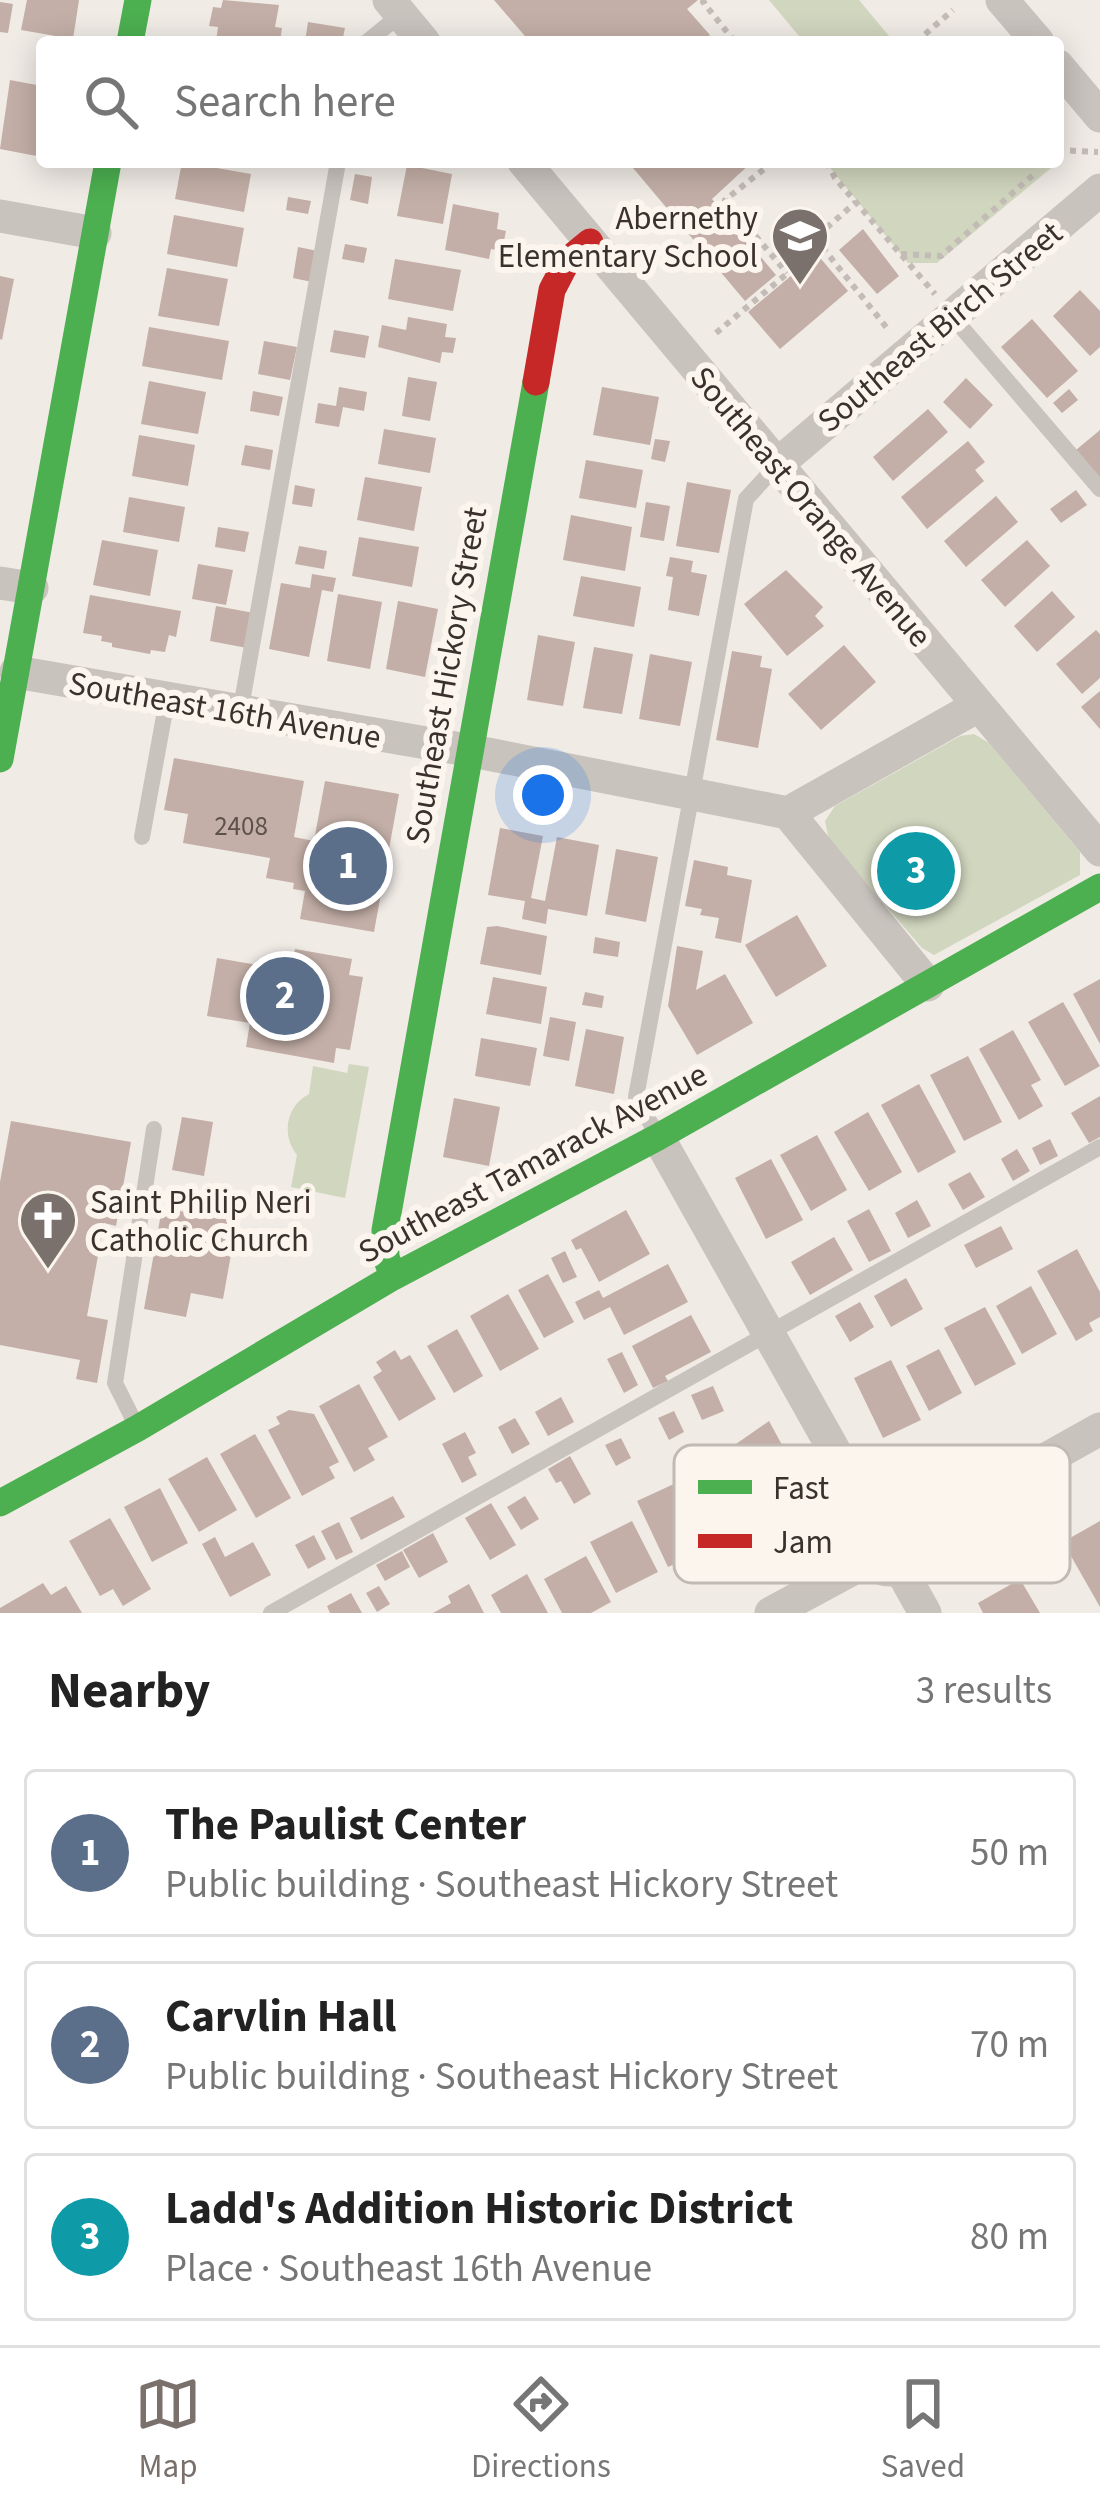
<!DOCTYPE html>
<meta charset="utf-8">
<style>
:root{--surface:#fff;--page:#f2f2f2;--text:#222;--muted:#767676;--line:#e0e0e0;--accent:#7a716c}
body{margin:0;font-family:"Source Sans 3",sans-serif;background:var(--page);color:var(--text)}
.you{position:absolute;left:543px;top:795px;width:42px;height:42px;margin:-30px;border:9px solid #fff;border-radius:50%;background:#1a73e8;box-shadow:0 0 0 18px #1a73e833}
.badge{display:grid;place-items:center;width:78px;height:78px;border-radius:50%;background:var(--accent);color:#fff;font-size:39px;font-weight:700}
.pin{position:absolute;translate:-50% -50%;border:6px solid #fff;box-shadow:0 3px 12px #0006}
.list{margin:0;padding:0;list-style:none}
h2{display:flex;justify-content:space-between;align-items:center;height:156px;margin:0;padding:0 48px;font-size:51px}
h2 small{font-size:39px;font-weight:400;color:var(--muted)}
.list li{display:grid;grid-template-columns:78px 1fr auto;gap:36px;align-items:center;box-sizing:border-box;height:168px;margin:0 24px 24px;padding:0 24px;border:3px solid var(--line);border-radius:12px}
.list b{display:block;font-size:45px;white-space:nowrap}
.list p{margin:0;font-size:39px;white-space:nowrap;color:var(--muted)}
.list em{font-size:39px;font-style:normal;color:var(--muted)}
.icon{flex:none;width:66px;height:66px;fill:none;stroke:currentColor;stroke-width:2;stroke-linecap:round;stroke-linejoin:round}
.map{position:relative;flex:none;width:1100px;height:1613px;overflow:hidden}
.search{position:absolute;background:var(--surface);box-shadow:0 6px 30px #0003;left:36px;right:36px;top:36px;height:132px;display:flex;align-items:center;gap:30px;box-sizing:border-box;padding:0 42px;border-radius:12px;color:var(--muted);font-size:45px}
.sheet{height:732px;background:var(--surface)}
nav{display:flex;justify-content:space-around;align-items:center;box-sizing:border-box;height:168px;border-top:3px solid var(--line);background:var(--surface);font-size:33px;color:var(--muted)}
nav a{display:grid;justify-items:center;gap:6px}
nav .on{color:var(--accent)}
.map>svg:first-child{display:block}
.green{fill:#d1d6bf}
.building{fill:#c3afa7}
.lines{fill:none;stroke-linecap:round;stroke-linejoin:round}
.path{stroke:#c2bbb6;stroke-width:6;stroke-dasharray:6 6;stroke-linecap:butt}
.lane{stroke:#c9c3be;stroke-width:16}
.street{stroke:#c9c3be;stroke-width:33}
.fast{stroke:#4caf50;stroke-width:27}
.jam{stroke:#c62828;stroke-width:27}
.labels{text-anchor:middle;stroke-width:12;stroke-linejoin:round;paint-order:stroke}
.number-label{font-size:27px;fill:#5d504a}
.poi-label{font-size:33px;fill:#3b302b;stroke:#fbf5ee;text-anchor:end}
.street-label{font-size:33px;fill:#3b302b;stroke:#fbf5ee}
.key{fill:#fbf5ee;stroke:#c1bab4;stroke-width:3}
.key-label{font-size:33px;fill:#3b302b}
</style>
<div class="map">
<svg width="1100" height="1613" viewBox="0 0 1100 1613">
<rect width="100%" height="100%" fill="#f0ebe5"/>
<!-- green -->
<path class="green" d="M769,0H859L894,42H804Z
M830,162H1056L1057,163L937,263H908L827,164Z
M974,734L989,743L1080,852V875L934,955L922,948L829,840L825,821L835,806L960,736Z
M349,1064L369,1067L345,1198L291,1187L297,1155C281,1135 286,1106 309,1094L313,1066L347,1073Z"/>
<!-- building -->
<path class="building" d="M27,0H79L73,39L21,30Z
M223,0L279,5L275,27L282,28L280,42H216L218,27L209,26L213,7L221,8Z
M494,0H698L687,9L710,35L702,42H530Z
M0,2L13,4L8,33L0,32Z
M308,22L345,28L342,42H305Z
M10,80L42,86V157L0,149Z
M182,162L251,174L244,212L175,199Z
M628,162H752L712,199L776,275L745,301Z
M407,165L452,174L443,224L397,216Z
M355,174L372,177L368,204L350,200Z
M288,197L311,201L308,214L286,210Z
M453,204L499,213L497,229L506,231L502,251L491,249L489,259L445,250Z
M174,215L244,228L237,267L167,254Z
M863,229L899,276L877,294L839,250Z
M345,244L367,248L364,263L342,259Z
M298,247L318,251L312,282L293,278Z
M817,254L848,291L780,349L748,312Z
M395,259L461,270L453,311L388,299Z
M167,268L228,279L219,326L158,316Z
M0,276L14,279L2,340L0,339Z
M1080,290L1100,311V347L1090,356L1053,316Z
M408,317L447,324L445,337L456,338L453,353L442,352L440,363L378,347L382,325L406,330Z
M1032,319L1078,371L1047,398L1001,347Z
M149,327L229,341L222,380L142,366Z
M334,330L369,336L365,358L330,352Z
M264,341L297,347L290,380L258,374Z
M408,377L437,382L430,421L402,416Z
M966,378L993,405L970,429L943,402Z
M149,381L206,392L198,434L141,424Z
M339,387L367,392L364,411L343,407L339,427L315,423L318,403L336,406Z
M602,387L659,397L650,445L593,435Z
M1069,389L1078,400L1062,413L1053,403Z
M253,391L283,397L279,416L250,411Z
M928,409L948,432L893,481L873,457Z
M384,429L436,438L430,473L378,464Z
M1100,430V479L1076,450Z
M139,435L195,445L188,486L132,476Z
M655,439L670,441L665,462L651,459Z
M968,441L985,462L975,470L984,481L927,529L901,497Z
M245,445L273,450L270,470L241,465Z
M586,460L643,470L636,508L579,498Z
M365,477L422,487L414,531L357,520Z
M687,482L731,490L719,553L676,546Z
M295,485L315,489L312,507L292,504Z
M1076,490L1087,505L1061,523L1050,509Z
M996,496L1018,522L966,567L944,541Z
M129,497L185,507L179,542L123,532Z
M646,502L670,506L664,541L640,537Z
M571,515L632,527L625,571L563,560Z
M218,527L249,532L245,552L215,547Z
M359,537L419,547L412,587L352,576Z
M102,540L158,550L150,596L93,585Z
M1027,540L1050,566L1005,607L981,580Z
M299,546L327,551L324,569L295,564Z
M670,557L693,561L691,572L707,575L699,616L668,610L673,577L666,576Z
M198,564L233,570L226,605L192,599Z
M786,570L823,607L815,616L824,626L787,656L744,604Z
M312,574L336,578L333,592L322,590L309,657L269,649L281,583L310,588Z
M581,576L641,587L634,627L573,616Z
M1052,591L1075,617L1037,652L1014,626Z
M338,594L382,602L370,669L327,661Z
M90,595L181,611L176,637L169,635L165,652L151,650L150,654L112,647V643L101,641L102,636L83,633Z
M398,601L438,609L425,677L386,669Z
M216,606L254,613L247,648L210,641Z
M1096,630L1100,634V678L1082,694L1056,664Z
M538,635L575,642L563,706L527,700Z
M844,645L876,682L821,730L788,694Z
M594,647L633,654L622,714L583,708Z
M732,651L762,656L760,667L772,669L758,748L716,740Z
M650,654L692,662L680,726L639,719Z
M1100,691V729L1081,707Z
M174,758L304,781L294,837L314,841L325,781L399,794L374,932L300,919L305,891L293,889L294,883L266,878L270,858L183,843L188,814L164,810Z
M500,828L543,836L531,898L545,901L557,837L599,845L587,916L548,909L546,924L522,919L525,901L488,895Z
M616,849L658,857L646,922L605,914Z
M694,860L728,867L727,875L752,880L741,943L715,938L719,918L700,915L702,909L685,906Z
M797,915L827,966L776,997L745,945Z
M497,926L547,936L541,975L480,964L487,927Z
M595,937L620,942L618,957L593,953Z
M677,946L703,951L696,990L725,974L753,1023L697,1055L668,1006Z
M295,949L352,959L349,975L363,977L350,1050L336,1048L334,1063L246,1047L250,1023L207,1016L217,958L291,971Z
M493,977L547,987L541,1024L486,1014Z
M1100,979V1044L1073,994Z
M585,992L604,996L602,1008L582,1005Z
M1063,1002L1100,1066L1065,1086L1028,1022Z
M550,1017L576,1022L569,1061L543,1056Z
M586,1029L624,1037L614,1094L575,1086Z
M1013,1030L1041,1080L1031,1085L1043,1106L1019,1120L979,1049Z
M481,1038L537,1048L530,1086L475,1076Z
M968,1056L1002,1122L964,1141L930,1075Z
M919,1084L956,1152L918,1173L881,1105Z
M1100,1096V1137L1089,1143L1071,1113Z
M454,1098L500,1107L489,1166L443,1157Z
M868,1112L902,1172L869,1191L834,1132Z
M182,1117L213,1122L204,1176L172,1170Z
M11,1121L131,1142L116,1226L104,1223L87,1316L108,1320L97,1383L76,1379L80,1360L0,1345V1182Z
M817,1135L847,1190L811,1211L780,1155Z
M1050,1139L1058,1156L1040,1165L1032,1148Z
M1017,1149L1030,1171L1013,1181L1001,1159Z
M771,1159L803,1220L766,1239L735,1178Z
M970,1172L985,1197L963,1210L948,1184Z
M917,1200L931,1226L908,1238L895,1213Z
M162,1208L237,1221L223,1299L191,1293L186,1317L144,1309Z
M869,1209L891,1251L869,1262L847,1221Z
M626,1210L650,1254L599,1282L581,1248L576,1250L571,1240Z
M1001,1226L1013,1249L976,1268L964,1245Z
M834,1237L853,1270L810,1295L791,1262Z
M1077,1249L1100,1292V1317L1089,1323L1093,1331L1076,1341L1037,1271Z
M565,1251L577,1277L563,1283L551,1258Z
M668,1264L688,1302L624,1335L610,1307L584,1320L575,1302L599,1290L603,1298Z
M548,1274L574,1322L544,1338L518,1290Z
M906,1278L923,1309L891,1327L874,1296Z
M1031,1286L1057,1334L1022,1354L996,1306Z
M508,1294L539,1349L500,1371L470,1316Z
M860,1302L874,1327L850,1342L835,1316Z
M985,1307L1016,1364L975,1386L944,1328Z
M691,1315L711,1352L665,1376L668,1381L653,1388L632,1346Z
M457,1329L483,1376L454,1393L427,1346Z
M939,1349L962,1393L929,1411L906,1366Z
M395,1350L401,1360L410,1355L436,1399L399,1421L373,1377L382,1371L376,1362Z
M622,1352L638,1385L624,1393L607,1359Z
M891,1360L921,1420L883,1438L854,1378Z
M359,1384L388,1437L368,1448L375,1460L354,1472L319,1406Z
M713,1386L724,1411L702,1420L691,1395Z
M561,1397L574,1422L548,1436L535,1412Z
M289,1410L314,1414L339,1462L329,1467L335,1478L302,1496L268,1430L280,1424L276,1417Z
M674,1411L684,1432L669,1440L658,1418Z
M515,1418L530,1444L512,1454L498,1427Z
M769,1421L801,1480L787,1488L794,1500L773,1512L736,1444Z
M465,1432L476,1453L468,1457L477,1475L462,1483L442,1444Z
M255,1434L291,1498L256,1518L220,1454Z
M621,1438L631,1458L616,1466L605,1445Z
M570,1456L591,1494L574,1504L561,1481L556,1483L548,1469Z
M207,1457L237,1510L199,1532L168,1479Z
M676,1483L708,1549L668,1567L637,1501Z
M160,1488L188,1543L152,1562L124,1507Z
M393,1496L405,1517L361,1540L350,1518Z
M525,1496L539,1519L521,1530L507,1507Z
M491,1503L516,1545L490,1560L465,1518Z
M110,1518L151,1589L123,1606L113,1589L100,1596L69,1541Z
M632,1521L658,1572L616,1593L590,1542Z
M1100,1521V1607L1063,1542Z
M339,1522L353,1552L336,1560L321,1531Z
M433,1533L448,1562L419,1578L403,1550Z
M314,1535L326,1559L308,1569L295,1545Z
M215,1537L225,1557L253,1542L271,1575L230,1597L202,1544Z
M402,1551L410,1567L385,1581L376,1565Z
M586,1556L611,1602L591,1613H562L544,1579Z
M527,1574L548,1613H501L491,1595Z
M1020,1579L1040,1613H983L978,1603Z
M43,1583L51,1595L66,1586L82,1613H0V1608Z
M469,1584L484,1613H433L451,1603L448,1596Z
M379,1586L390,1604L377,1612L366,1593Z
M351,1593L362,1613H330L327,1606Z"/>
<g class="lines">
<!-- path -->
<path class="path" d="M706,0L703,2L735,42
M916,42L953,10
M1058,150L1098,152
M773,162L725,200L787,273
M827,162L835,178L935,294
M815,238L887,328
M901,254L941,256L1033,175
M716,333L813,252L815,238L856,202"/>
<!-- lane -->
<path class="lane" d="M367,42L401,14
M951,315L1100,489
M240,713L338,162
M142,837L167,700
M657,1135L636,1097L746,499L778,464
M137,1427L115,1383L154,1129
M271,1613L1100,1147"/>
<!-- street -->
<path class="street" d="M389,0L424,42
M1002,0L1038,42
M1058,66L1100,116
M524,162L1100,850
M0,216L95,233
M779,463L1100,190
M0,583L32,588
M16,672L467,750L788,813
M928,985L788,813L978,706
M658,1137L879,1530
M868 1549a21 21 0 1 1 42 0a21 21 0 1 1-42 0Z
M907,1537L1100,1429
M900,1568L925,1613
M771,1613L871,1559"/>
<!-- fast -->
<path class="fast" d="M130,42L138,0
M0,759L108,162
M393,1277L386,1257L385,1230L536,382
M0,1503L138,1428L393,1277L658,1137L1100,887"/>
<!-- jam -->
<path class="jam" d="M536,382L552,290L567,261L590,242"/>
</g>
<!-- icons -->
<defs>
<g id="school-pin" transform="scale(3)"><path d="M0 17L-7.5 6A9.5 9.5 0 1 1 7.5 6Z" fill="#7a716c" stroke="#fbf5ee"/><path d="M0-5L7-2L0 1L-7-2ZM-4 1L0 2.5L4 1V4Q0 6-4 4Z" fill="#fff"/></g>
<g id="church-pin" transform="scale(3)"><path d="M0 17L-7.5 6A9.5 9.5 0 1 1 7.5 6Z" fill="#7a716c" stroke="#fbf5ee"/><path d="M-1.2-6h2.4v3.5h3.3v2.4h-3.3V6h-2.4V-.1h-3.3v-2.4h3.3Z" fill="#fff"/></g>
</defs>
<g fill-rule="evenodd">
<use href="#school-pin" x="800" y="236"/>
<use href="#church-pin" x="48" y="1220"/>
</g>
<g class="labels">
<!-- number labels -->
<g class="number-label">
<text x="241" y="835">2408</text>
</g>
<!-- poi labels -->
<g class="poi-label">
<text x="758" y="229">Abernethy<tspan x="758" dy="38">Elementary School</tspan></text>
<text x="90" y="1213" text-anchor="start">Saint Philip Neri<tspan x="90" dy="38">Catholic Church</tspan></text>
</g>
<!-- street labels -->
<g class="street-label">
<text transform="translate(939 326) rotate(-40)" y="12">Southeast Birch Street</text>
<text transform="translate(812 506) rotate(50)" y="12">Southeast Orange Avenue</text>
<text transform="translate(445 675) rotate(-80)" y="12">Southeast Hickory Street</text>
<text transform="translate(225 709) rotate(10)" y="12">Southeast 16th Avenue</text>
<text transform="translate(532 1162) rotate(-28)" y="12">Southeast Tamarack Avenue</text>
</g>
</g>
<!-- legend -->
<rect x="674" y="1445" width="396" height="138" rx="18" class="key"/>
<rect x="698" y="1480" width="54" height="14" fill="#4caf50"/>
<rect x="698" y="1534" width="54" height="14" fill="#c62828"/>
<g class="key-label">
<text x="773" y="1499">Fast</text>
<text x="773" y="1553">Jam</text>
</g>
</svg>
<div class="you"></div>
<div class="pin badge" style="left:348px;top:866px;background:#5c6f8a">1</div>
<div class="pin badge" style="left:285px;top:996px;background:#5c6f8a">2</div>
<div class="pin badge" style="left:916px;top:871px;background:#0f9aa8">3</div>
<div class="search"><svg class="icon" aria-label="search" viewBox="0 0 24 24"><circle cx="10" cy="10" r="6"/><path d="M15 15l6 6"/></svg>Search here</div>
</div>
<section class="sheet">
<h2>Nearby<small>3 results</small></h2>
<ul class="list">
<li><span class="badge" style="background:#5c6f8a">1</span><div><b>The Paulist Center</b><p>Public building · Southeast Hickory Street</p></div><em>50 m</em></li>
<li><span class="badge" style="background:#5c6f8a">2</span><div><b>Carvlin Hall</b><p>Public building · Southeast Hickory Street</p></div><em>70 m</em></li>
<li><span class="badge" style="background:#0f9aa8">3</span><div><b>Ladd's Addition Historic District</b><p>Place · Southeast 16th Avenue</p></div><em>80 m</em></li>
</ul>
</section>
<nav>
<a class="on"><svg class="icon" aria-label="map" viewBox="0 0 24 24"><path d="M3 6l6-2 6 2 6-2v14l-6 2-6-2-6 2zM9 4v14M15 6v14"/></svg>Map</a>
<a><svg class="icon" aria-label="directions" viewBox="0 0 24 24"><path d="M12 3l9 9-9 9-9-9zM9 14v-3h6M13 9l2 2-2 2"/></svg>Directions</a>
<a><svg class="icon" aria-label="saved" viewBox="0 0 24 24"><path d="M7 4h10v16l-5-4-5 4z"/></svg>Saved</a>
</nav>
